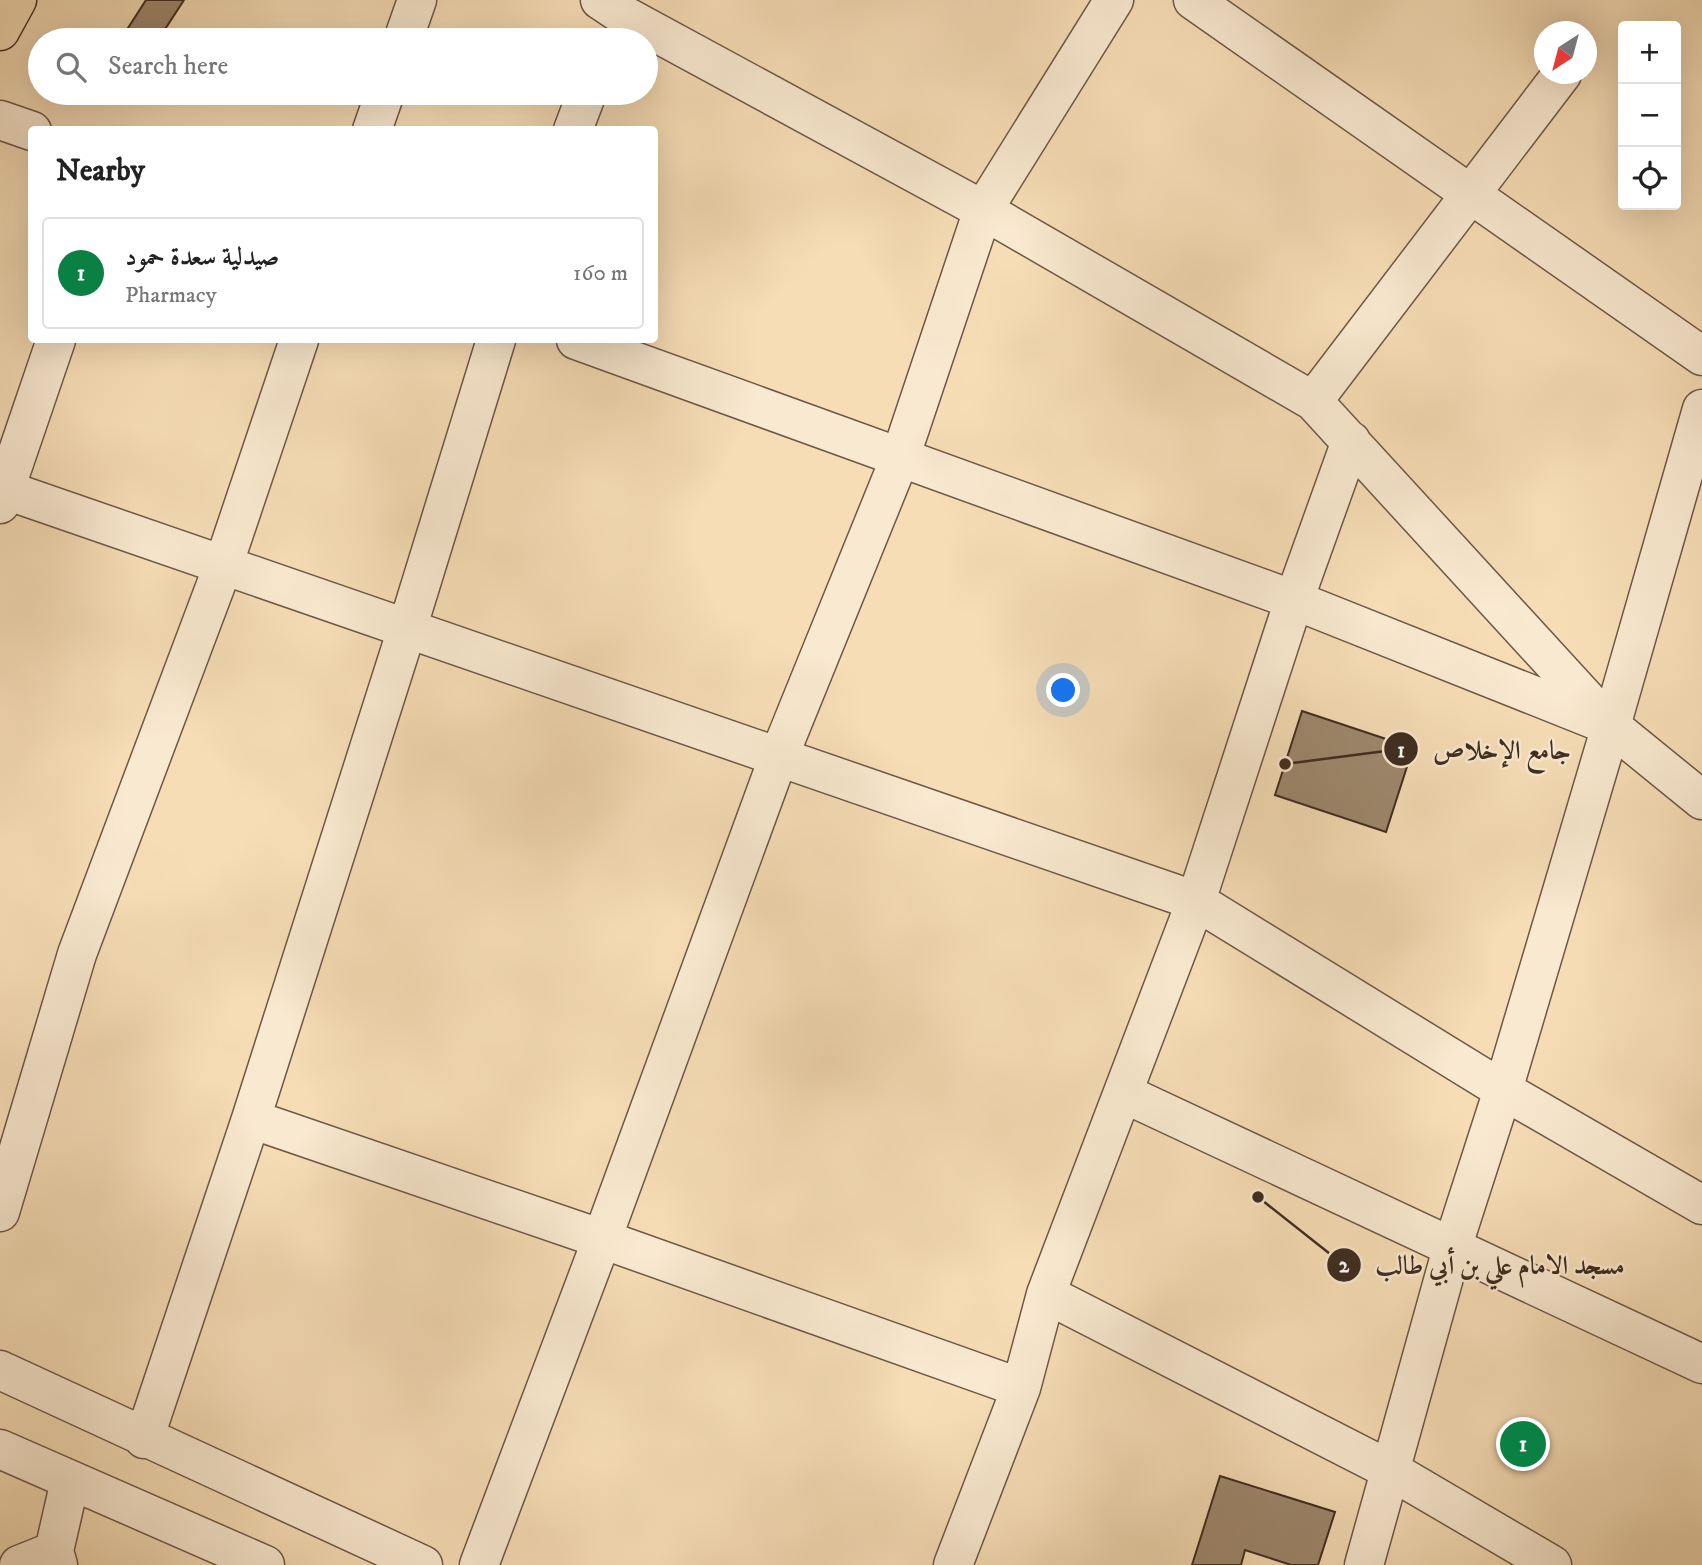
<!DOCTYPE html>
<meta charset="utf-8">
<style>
:root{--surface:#fff;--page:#f2f2f2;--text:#222;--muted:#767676;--line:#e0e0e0;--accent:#0b8043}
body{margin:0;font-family:"IM FELL DW Pica",Amiri,serif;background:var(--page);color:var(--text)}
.controls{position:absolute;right:21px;top:21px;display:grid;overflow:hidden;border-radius:7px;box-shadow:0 7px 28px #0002}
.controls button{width:63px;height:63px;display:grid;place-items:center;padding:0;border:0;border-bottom:2px solid var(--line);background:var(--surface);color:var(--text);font:35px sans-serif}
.compass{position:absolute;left:1534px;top:21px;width:63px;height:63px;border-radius:50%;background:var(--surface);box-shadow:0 7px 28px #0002;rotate:216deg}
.you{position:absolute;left:1064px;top:691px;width:24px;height:24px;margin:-18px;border:5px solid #fff;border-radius:50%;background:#1a73e8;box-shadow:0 0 0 10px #1a73e833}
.badge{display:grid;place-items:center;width:46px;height:46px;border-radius:50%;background:var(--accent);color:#fff;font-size:23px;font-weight:700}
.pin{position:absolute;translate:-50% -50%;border:4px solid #fff;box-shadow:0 2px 7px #0006}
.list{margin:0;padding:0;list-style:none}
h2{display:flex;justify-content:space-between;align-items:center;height:91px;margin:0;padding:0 28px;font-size:30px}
h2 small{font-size:23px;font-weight:400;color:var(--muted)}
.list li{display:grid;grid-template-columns:46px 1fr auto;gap:21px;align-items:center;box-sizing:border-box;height:112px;margin:0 14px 14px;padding:0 14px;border:2px solid var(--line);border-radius:7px}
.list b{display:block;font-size:26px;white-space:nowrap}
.list p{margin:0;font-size:23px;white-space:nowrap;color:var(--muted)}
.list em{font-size:23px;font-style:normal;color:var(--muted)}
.icon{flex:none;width:38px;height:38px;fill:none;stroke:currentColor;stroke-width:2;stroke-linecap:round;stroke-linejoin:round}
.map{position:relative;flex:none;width:1702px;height:1565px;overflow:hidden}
.search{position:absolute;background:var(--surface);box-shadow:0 7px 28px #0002;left:28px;top:28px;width:630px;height:77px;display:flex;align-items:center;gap:18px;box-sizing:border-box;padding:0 24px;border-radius:38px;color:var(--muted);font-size:26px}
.panel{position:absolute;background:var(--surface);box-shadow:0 7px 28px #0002;left:28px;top:126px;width:630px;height:217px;border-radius:7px}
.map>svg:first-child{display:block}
.building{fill:#9e886e;stroke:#3e2c20;stroke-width:2}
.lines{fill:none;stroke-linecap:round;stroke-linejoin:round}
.street-casing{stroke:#6c5846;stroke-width:41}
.highway-casing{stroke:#3e2c20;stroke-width:41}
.street{stroke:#f9e9d0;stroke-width:38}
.highway{stroke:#f6ddb6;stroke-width:38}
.leader{fill:none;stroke:#3e2c20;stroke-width:2.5}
.callout-dot{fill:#3e2c20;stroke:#f9e9d0;stroke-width:2.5}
.mark-label{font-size:21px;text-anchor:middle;font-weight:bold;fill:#fff}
.callout-label{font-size:26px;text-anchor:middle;font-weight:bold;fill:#3e2c20;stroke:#f9e9d0;stroke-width:5;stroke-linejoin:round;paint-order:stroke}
</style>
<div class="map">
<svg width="1702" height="1565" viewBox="0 0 1702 1565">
<rect width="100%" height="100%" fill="#f6ddb6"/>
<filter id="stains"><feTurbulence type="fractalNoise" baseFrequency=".00286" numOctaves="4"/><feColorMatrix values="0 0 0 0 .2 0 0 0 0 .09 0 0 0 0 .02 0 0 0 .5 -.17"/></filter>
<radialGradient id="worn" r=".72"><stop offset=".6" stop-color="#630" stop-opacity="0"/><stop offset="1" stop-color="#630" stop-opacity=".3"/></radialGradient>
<!-- building -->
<path class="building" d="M146,0H184L158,40H146L128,28Z
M1302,711L1413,748L1386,832L1275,795Z
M1220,1476L1335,1512L1318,1565H1291L1245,1550L1241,1565H1192Z"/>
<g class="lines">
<!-- street casing -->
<g class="street-casing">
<path id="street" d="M600,0L618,12L983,210L1313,401L1611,726L1702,800
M1193,0L1702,356
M403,40L417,0
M0,120L32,131
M372,130L385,93
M573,130L587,93
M576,340L1294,600L1603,723
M1313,401L1562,74
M0,488L1196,901L1503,1090L1702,1205
M0,504L56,340
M1123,1093L1702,1364
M251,1119L407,629L496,340
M0,1212L77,954L223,566L299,340
M1046,1294L1196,901L1294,600L1351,441
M0,1370L423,1565
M144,1439L251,1119L602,1239L1021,1388L1046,1294L1390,1470L1552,1565
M0,1449L265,1565
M19,1565L54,1551
M58,1565L54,1551L70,1481
M479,1565L602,1239L779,756L900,458L983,210L1114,0
M953,1565L1021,1388
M1364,1565L1453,1245L1503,1090L1611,726L1702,409"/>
</g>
<!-- highway casing -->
<g class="highway-casing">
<path id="highway" d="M0,31L17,0"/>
</g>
<!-- street -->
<use href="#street" class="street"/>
<!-- highway -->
<use href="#highway" class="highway"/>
</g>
<!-- callouts -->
<path class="leader" d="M1285 764L1401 749M1258 1197L1344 1265"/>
<g class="callout-dot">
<circle cx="1285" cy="764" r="7"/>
<circle cx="1258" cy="1197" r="7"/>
<circle cx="1401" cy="749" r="18"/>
<circle cx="1344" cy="1265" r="18"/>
</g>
<g class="mark-label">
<text x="1401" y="757">1</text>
<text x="1344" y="1272">2</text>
</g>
<g class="callout-label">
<text x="1502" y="759">جامع الإخلاص</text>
<text x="1500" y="1274">مسجد الامام علي بن أبي طالب</text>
</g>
<rect width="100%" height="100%" filter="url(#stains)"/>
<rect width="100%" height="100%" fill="url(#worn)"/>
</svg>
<div class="controls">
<button>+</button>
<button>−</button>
<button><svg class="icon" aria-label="locate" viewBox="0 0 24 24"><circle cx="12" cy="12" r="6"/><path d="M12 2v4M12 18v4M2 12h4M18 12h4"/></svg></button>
</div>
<svg class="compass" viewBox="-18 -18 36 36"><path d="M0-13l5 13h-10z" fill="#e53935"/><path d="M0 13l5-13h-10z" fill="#767676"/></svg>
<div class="you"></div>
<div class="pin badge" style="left:1523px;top:1444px">1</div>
<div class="search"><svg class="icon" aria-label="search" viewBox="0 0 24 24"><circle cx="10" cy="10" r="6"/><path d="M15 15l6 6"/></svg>Search here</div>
<section class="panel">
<h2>Nearby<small></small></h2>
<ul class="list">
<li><span class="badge">1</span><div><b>صيدلية سعدة حمود</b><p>Pharmacy</p></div><em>160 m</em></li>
</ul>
</section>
</div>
